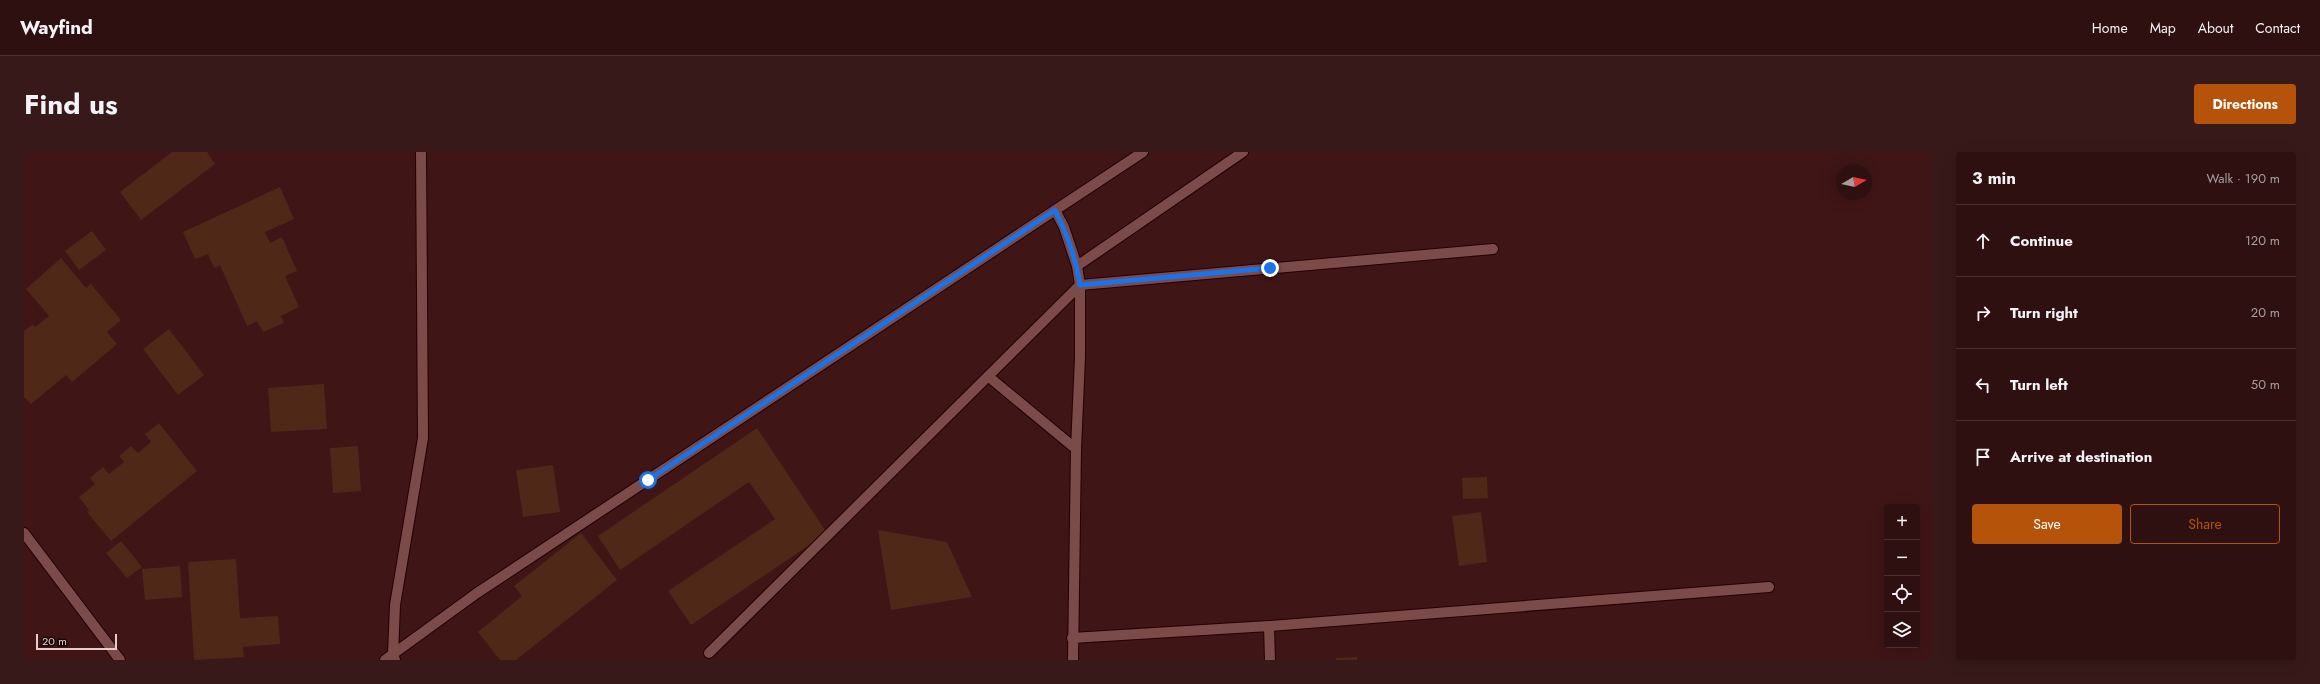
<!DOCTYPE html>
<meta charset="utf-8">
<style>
:root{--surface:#2f1010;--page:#371919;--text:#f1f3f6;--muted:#a79d9f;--line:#4a3030;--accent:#b45309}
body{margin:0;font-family:Jost,sans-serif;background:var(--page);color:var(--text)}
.controls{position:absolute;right:12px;bottom:12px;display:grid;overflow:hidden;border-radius:4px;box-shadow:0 4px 16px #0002}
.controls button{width:36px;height:36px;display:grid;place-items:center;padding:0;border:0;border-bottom:1px solid var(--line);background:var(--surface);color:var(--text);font:20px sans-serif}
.compass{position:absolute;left:1812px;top:12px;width:36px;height:36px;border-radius:50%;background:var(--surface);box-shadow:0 4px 16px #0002;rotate:81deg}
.scale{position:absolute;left:12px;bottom:10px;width:81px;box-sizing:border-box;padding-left:4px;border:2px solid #e9ccca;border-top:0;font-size:11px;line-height:14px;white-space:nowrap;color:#e9ccca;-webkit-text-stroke:3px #1a0808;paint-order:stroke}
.stop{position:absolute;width:12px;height:12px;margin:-9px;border:3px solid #1a73e8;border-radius:50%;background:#fff}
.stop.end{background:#1a73e8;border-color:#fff;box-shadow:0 1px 4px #0008}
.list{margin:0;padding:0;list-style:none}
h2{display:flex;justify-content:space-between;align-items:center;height:52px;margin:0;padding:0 16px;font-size:17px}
h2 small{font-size:13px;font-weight:400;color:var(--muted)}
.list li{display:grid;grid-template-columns:26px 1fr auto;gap:12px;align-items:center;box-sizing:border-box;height:72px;padding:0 16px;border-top:1px solid var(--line)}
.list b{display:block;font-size:15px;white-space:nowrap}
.list em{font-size:13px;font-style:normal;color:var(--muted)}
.actions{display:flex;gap:8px;padding:12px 16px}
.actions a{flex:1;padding:9px 0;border:1px solid var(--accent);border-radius:4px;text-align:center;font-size:14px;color:var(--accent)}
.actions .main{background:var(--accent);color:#fff}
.icon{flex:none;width:22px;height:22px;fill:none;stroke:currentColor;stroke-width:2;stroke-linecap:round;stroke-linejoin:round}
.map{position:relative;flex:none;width:1908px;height:508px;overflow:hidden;border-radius:4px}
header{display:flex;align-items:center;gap:24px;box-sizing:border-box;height:56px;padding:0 20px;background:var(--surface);border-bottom:1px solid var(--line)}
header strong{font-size:19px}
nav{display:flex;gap:22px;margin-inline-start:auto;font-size:14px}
.intro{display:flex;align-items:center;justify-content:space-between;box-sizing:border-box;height:96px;padding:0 24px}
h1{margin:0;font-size:28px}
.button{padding:10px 18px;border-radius:4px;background:var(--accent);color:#fff;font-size:14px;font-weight:700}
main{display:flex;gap:24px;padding:0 24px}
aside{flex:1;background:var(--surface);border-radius:4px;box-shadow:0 4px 16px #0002}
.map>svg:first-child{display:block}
.building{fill:#502818}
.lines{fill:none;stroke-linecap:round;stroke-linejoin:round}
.service-casing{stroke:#240003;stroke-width:12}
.minor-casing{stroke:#240003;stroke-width:12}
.service{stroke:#7b4b4a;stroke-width:10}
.minor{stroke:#7b4b4a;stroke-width:10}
.route{stroke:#1a73e8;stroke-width:5}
</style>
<header>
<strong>Wayfind</strong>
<nav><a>Home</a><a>Map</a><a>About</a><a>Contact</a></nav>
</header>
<div class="intro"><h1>Find us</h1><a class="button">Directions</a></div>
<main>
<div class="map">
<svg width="1908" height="508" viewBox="0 0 1908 508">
<rect width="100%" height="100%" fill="#3f1516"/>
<!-- building -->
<path class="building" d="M148,0H183L191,12L117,68L96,40Z
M256,35L270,67L241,80L246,91L258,85L273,119L261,124L275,155L257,164L260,171L239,180L233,169L223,174L196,113L190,116L184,102L171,107L159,80Z
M68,79L82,98L55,118L41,99Z
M37,106L62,136L67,132L97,168L83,180L93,192L48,230L42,223L7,252L0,245V179L9,172L11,175L25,164L2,137Z
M145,177L180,223L154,243L119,197Z
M300,232L303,277L247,280L244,236Z
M135,271L173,319L87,389L63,360L65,358L55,345L71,332L66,326L79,315L85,322L100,310L95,304L107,294L114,301L127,290L121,282Z
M733,276L803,381L667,473L644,439L751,367L725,330L596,418L574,384Z
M334,294L337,339L309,341L306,296Z
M529,313L536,360L499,365L492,318Z
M1463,325L1464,346L1439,347L1438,326Z
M1457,360L1463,410L1435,414L1428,364Z
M854,378L923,390L948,445L867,458Z
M557,381L593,428L492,508H476L454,480L498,444L490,434Z
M97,389L118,415L103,426L82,401Z
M212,407L216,466L254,464L256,492L219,495L220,505L170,508L164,410Z
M156,414L158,445L121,448L118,417Z
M1333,505V508H1312V506Z"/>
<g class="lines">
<!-- service casing -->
<g class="service-casing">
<path id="service" d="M1053,114L1219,0
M965,225L1052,297
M685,501L1056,133L1469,97"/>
</g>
<!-- minor casing -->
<g class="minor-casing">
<path id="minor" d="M1031,58L1040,75L1053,114L1056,133V205L1052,297L1049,508
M0,381L96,508
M1245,474L1246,508
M1048,486L1245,474L1745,435
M361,508L369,502L371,453L399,286L397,0
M371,508L369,502L453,441L1119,0"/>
</g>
<!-- service -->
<use href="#service" class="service"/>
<!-- minor -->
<use href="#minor" class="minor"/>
</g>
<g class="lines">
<!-- route -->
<path class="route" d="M624,328L1031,58C1043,82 1052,106 1056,133L1246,116"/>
</g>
</svg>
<div class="controls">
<button>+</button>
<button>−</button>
<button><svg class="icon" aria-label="locate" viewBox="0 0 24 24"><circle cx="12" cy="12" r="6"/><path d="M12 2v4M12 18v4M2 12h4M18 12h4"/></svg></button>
<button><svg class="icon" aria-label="layers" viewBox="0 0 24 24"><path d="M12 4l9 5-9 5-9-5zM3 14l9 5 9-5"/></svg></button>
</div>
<svg class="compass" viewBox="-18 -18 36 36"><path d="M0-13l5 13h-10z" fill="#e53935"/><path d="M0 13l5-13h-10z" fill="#a79d9f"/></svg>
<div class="scale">20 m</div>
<div class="stop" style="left:624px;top:328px"></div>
<div class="stop end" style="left:1246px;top:116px"></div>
</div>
<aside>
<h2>3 min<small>Walk · 190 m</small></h2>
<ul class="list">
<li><svg class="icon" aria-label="ahead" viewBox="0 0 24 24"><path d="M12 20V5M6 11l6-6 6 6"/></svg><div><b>Continue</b></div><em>120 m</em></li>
<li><svg class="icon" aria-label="right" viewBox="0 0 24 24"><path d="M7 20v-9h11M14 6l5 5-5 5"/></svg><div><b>Turn right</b></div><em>20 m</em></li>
<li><svg class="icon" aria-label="left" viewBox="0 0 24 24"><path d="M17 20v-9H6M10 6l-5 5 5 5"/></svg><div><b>Turn left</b></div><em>50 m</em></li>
<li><svg class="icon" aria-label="arrive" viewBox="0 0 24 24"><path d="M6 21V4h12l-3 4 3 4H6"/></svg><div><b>Arrive at destination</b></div></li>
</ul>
<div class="actions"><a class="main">Save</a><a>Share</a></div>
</aside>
</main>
